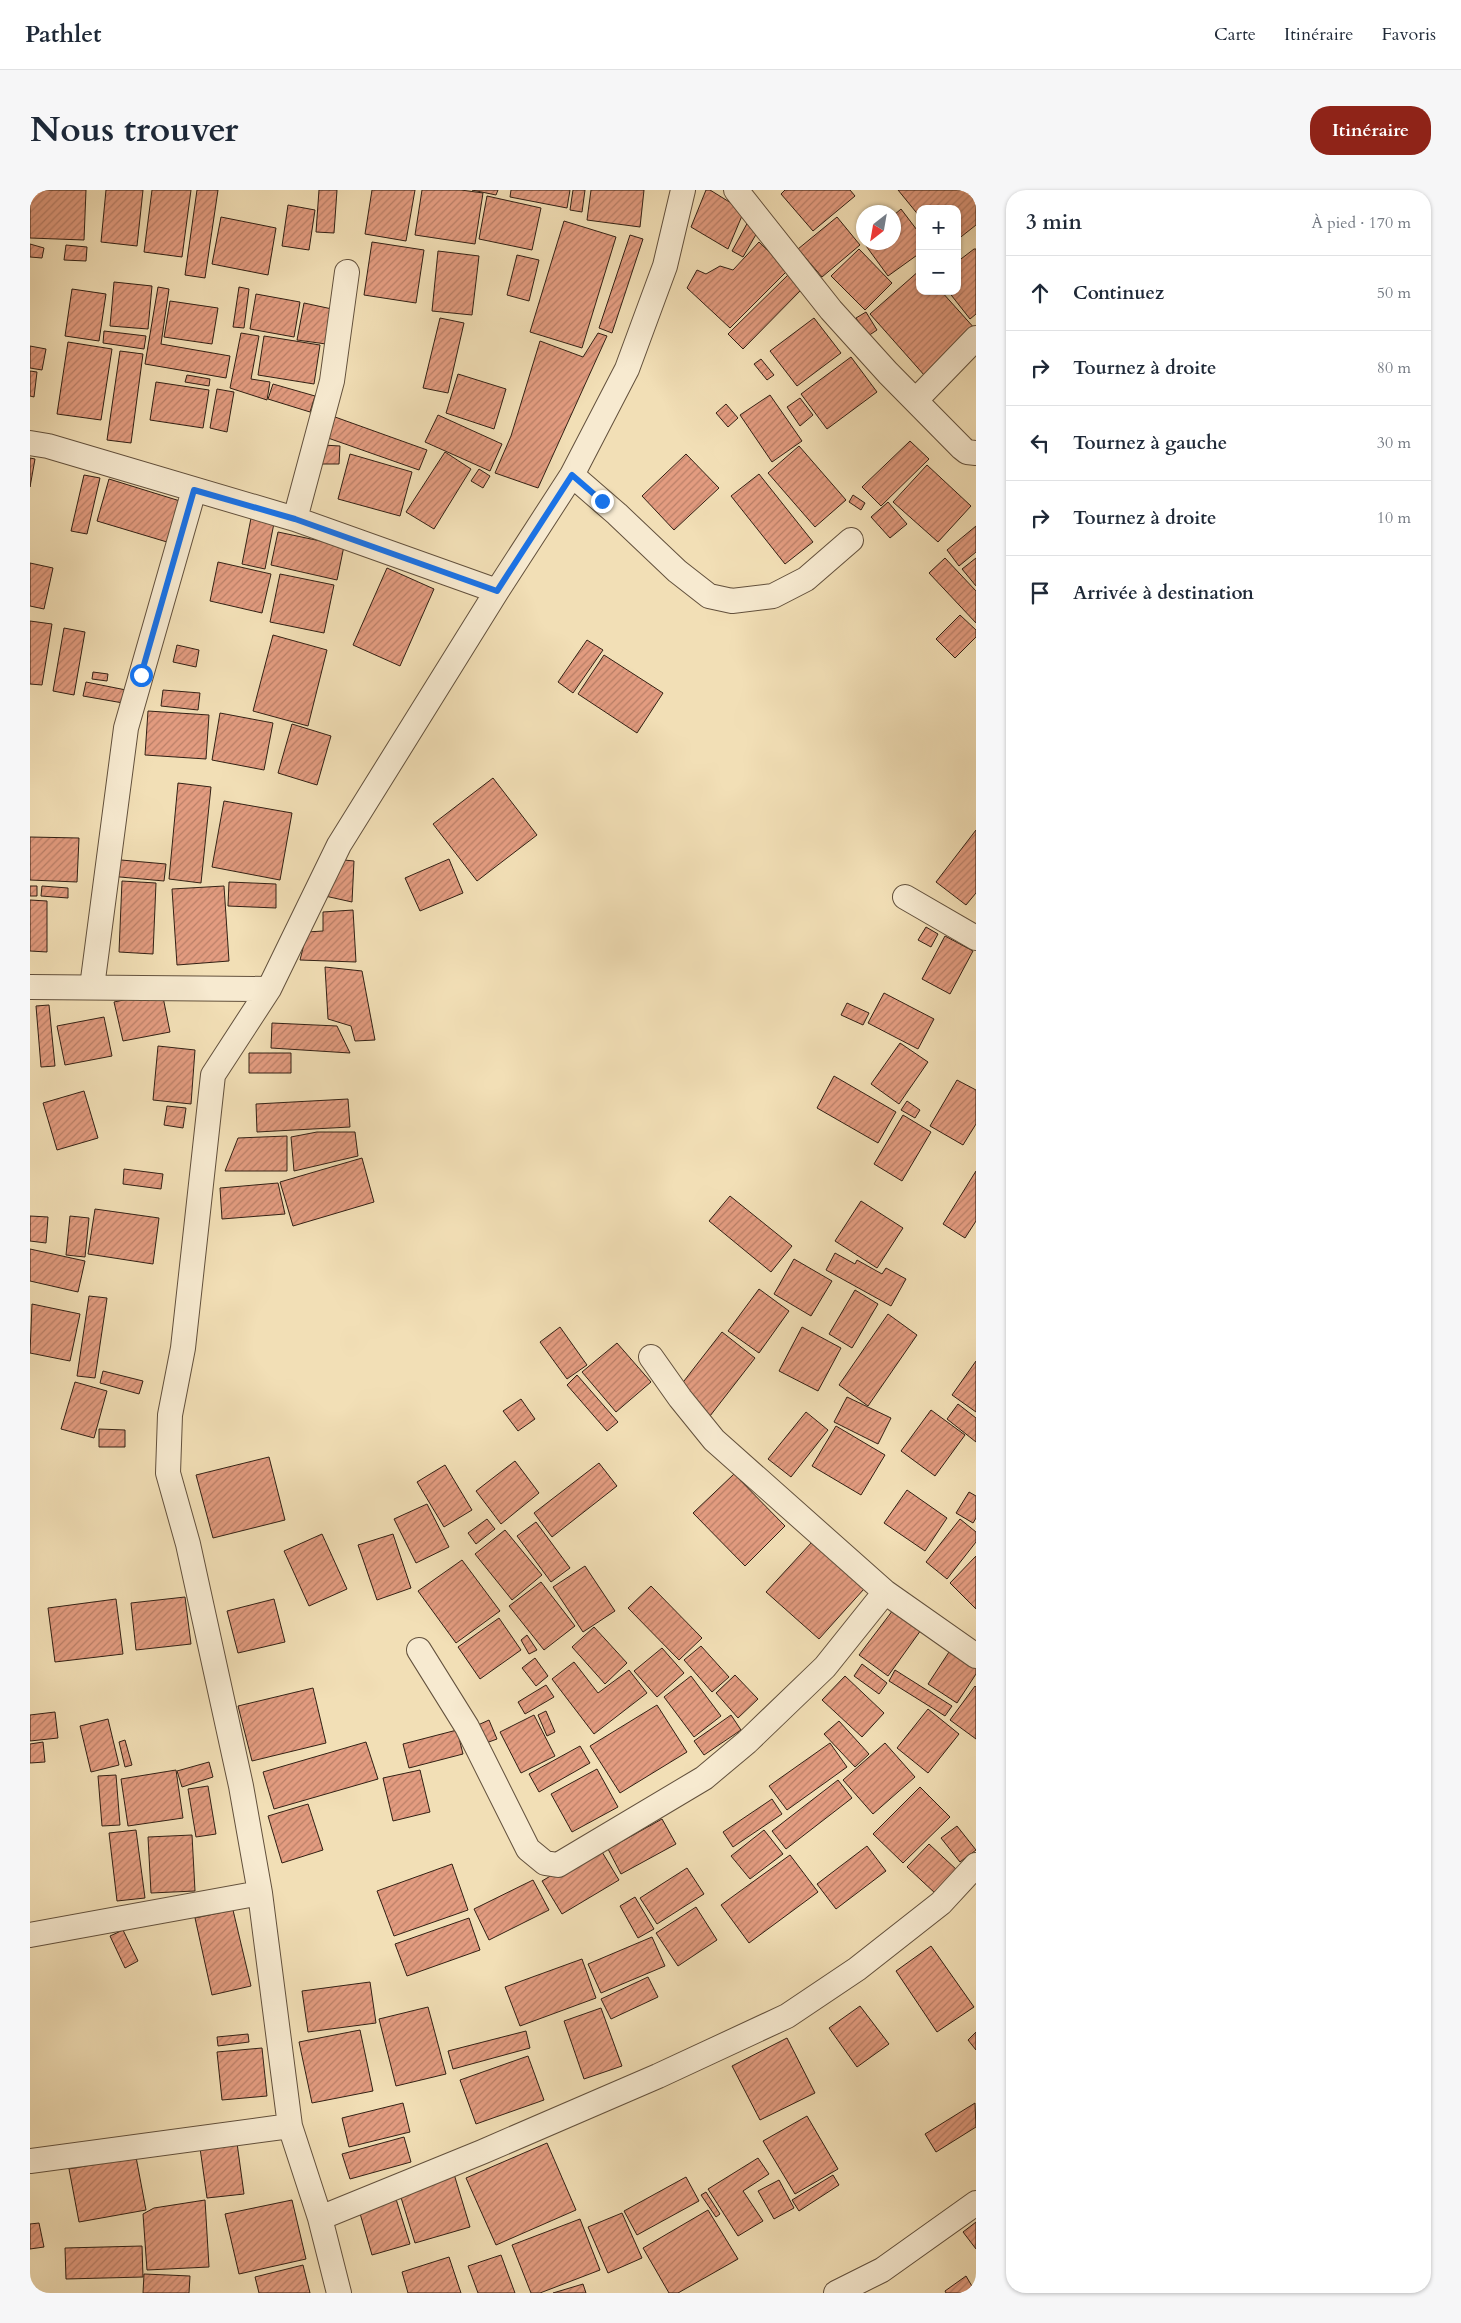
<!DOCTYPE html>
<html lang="fr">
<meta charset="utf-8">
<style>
:root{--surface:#fff;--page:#f6f6f7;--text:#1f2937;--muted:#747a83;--line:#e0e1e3;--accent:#8f2418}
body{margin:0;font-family:Cardo,serif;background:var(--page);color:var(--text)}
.controls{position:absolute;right:15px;top:15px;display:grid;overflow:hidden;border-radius:10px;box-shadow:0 1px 4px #0004}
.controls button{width:45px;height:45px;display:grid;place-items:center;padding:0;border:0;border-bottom:1px solid var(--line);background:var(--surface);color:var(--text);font:25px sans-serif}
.compass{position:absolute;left:826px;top:15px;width:45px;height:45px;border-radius:50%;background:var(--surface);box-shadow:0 1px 4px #0004;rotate:211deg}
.stop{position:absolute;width:15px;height:15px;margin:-11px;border:4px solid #1a73e8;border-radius:50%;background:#fff}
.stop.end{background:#1a73e8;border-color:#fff;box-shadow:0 1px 5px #0008}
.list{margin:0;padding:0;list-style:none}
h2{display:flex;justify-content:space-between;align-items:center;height:65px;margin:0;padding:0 20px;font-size:21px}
h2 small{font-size:16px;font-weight:400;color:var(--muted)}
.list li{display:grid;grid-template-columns:32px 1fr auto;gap:15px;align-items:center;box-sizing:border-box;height:75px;padding:0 20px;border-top:1px solid var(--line)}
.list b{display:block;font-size:19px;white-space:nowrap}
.list em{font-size:16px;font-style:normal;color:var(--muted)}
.icon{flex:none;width:28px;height:28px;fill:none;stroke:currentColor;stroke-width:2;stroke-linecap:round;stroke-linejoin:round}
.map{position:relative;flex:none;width:946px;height:2103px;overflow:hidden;border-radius:20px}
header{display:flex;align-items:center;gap:30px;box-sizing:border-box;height:70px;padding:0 25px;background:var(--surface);border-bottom:1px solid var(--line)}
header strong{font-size:24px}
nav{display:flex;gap:28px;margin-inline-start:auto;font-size:18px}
.intro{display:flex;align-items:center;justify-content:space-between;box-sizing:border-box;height:120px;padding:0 30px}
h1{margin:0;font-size:35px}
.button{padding:12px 22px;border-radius:20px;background:var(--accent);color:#fff;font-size:18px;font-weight:700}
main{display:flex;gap:30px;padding:0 30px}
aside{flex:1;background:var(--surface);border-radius:20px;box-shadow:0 1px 4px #0004}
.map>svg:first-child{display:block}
.building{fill:url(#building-hatch);stroke:#322014}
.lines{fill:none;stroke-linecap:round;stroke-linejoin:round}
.minor-casing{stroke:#62503c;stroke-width:26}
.minor{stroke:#f7ead0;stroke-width:24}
.route{stroke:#1a73e8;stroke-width:6}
</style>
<header>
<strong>Pathlet</strong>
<nav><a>Carte</a><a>Itinéraire</a><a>Favoris</a></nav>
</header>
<div class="intro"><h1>Nous trouver</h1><a class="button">Itinéraire</a></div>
<main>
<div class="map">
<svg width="946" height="2103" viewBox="0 0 946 2103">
<defs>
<pattern id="building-hatch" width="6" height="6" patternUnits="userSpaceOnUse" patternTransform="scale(1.25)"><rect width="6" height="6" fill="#e39c80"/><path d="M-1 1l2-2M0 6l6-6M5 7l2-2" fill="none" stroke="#b97f68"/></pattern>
</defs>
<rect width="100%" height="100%" fill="#f2dfb6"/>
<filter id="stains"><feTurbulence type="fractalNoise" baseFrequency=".004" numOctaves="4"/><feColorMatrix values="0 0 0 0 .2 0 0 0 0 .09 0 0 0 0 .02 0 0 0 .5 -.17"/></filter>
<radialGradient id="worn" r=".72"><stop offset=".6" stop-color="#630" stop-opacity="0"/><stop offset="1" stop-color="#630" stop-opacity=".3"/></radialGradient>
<!-- building -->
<path class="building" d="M0,0H56L54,50L0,48Z
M76,0H113L107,56L71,52Z
M122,0H161L152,67L114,62Z
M167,0H188L175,88L155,85Z
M289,0H307L304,43L286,42Z
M342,0H385L376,51L335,44Z
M392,0H431L453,3L445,54L385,45Z
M442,0H468L466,5Z
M481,0H540L537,18L480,7Z
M543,0H555L552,22L540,20Z
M561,0H614L610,37L557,30Z
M676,0H680L714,21L698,59L661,37Z
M755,0H820L825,6L783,41L751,4Z
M868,0H936L946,12V35L927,50V19H890V27Z
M457,6L511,18L502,60L449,49Z
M258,15L285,20L279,60L252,56Z
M871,19L890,44V63L858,86L831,49L834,47V52H864V25Z
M191,27L246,38L238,85L182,74Z
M807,27L830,55L792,87L768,59Z
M719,30L728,41L713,67L702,61Z
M534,31L586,47L552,158L500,142Z
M600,45L613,49L582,143L569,138Z
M342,52L394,60L386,113L334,105Z
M729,52L758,80L700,138L657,98L667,80L676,84L690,76L703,80Z
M0,54L14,58L12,68L0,67Z
M36,55L57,57L56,71L34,70Z
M829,59L862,93L835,120L801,86Z
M944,59H946V124L940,129L918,101H927V72Z
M408,61L449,66L442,125L402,121Z
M487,65L509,70L499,111L477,105Z
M890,80V101H911L946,140L895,186L840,124Z
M759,84L773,98L713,159L698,144Z
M84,92L122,96L118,139L80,136Z
M128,97L139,99L131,154L200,166L196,188L115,174Z
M209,97L219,99L214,138L203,137Z
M42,99L76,104L69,151L35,146Z
M226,104L270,112L264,147L220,139Z
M140,111L188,118L182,154L134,147Z
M274,113L302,119L296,154L267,150Z
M836,122L847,140L838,146L826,128Z
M410,128L434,133L418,203L393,198Z
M784,128L811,163L767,196L740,161Z
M74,141L116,146L114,159L73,153Z
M211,143L229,146L221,189L240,192L237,210L200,198Z
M568,143L577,146L508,298L465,283L481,246L510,151L553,167Z
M234,146L290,155L284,194L228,185Z
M38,152L82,159L71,230L27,224Z
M0,156L16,159L12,180L0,178Z
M90,161L113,164L101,253L77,250Z
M821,167L847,202L797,239L771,204Z
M731,169L744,185L737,190L724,174Z
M0,181L7,182L4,207L0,206Z
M428,184L476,199L464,239L416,223Z
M157,185L180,189L179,196L155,192Z
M126,192L179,200L173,238L120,230Z
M243,194L285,206L280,222L238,209Z
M187,199L204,202L197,242L180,238Z
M740,205L772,251L742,272L710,225Z
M770,208L783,225L770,236L757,217Z
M696,214L708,228L698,237L686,223Z
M408,225L472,254L460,281L395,252Z
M305,227L397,260L389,280L298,248Z
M880,251L899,269L851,316L832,297Z
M293,255L310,256L309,274H292Z
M769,256L816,310L785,337L738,283Z
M415,262L441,279L404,339L376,322Z
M320,264L382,282L370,326L308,309Z
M656,264L689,298L644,340L612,306Z
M0,268L5,269L0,297Z
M897,275L941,316L908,352L863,312Z
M449,279L460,286L453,298L441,291Z
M729,284L783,352L755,374L701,306Z
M54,285L70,288L57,344L41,341Z
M79,289L150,311L137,352L67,331Z
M823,305L835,313L831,320L819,312Z
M858,312L877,334L860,348L841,327Z
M222,323L245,328L235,379L212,374Z
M946,336V362L929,376L917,360Z
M248,342L314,356L307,390L241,375Z
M915,368L946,401V433L899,383Z
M946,368V396L932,379Z
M188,372L241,384L232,423L180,411Z
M0,373L23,378L14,419L0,416Z
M357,378L404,399L370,476L323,455Z
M250,384L304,395L294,443L240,432Z
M930,425L946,440V447L925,468L906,449Z
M0,431L22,434L12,495L0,494Z
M34,438L55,442L44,505L23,501Z
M243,445L297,460L278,536L223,521Z
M557,450L573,460L543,503L528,492Z
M147,455L169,460L166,477L143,472Z
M574,465L633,503L607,543L548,504Z
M63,482L78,484L77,491L62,489Z
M56,492L96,500L93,513L53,506Z
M133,500L170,503L168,520L131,516Z
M118,521L179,525L176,569L115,565Z
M190,523L243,533L234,580L182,570Z
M262,534L301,546L287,595L248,583Z
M463,588L507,645L447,691L403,634Z
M148,593L181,597L171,693L139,689Z
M194,611L262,623L250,690L182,677Z
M946,640V703L936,715L906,692Z
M0,647L49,648L47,692L0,690Z
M80,669L136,674L134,691L79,686Z
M304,669L324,671L322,712L295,706Z
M419,669L433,703L390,721L375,688Z
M92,691L126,693L123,764L89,762Z
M199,692L246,694V718L198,716Z
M0,696H7V706H0Z
M12,696L38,698V708L11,706Z
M194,696L199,771L147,775L142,699Z
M0,710L17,711V762L0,761Z
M323,720L326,772L270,770L277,742L293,741V722Z
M896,737L908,744L901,757L888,750Z
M915,746L943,761L920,804L892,789Z
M295,777L332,781L345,850L325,851L321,836L298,829Z
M132,802L140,842L93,851L84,812Z
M854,803L904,829L888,859L838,833Z
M817,813L839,823L833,835L811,825Z
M19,815L25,876L11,877L6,816Z
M74,827L82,866L35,875L27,836Z
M242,833L307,836L320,863L241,858Z
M870,853L898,872L869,914L841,894Z
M128,856L165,860L161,914L123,910Z
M219,863H261V883H219Z
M804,886L866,922L848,953L787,918Z
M927,890L946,900V934L933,955L900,936Z
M54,901L68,948L27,960L13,913Z
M318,909L320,937L227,942L226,914Z
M877,911L890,920L885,928L871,920Z
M137,916L156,918L153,938L134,935Z
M873,925L901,942L872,991L844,974Z
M287,942H325L328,966L264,981L261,947Z
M257,946V981H195L208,948Z
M332,968L344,1012L263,1036L250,992Z
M94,979L133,984L131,999L93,994Z
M946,981V1031L935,1048L913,1034Z
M248,993L255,1024L192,1029L190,998Z
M700,1006L762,1056L741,1082L679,1031Z
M831,1011L873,1038L847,1078L805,1051Z
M65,1019L129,1028L123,1074L58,1064Z
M0,1026L18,1027L16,1053L0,1051Z
M40,1026L59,1028L55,1067L36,1065Z
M0,1059L55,1071L48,1102L0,1091Z
M805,1063L825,1074L827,1070L852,1084L856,1078L876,1089L861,1116L796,1080Z
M764,1069L802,1091L781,1126L744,1104Z
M729,1099L759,1121L729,1163L698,1141Z
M825,1100L848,1114L822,1158L799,1144Z
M59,1106L77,1108L65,1188L47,1186Z
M2,1114L50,1124L40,1171L0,1163Z
M858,1124L887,1145L838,1216L809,1195Z
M530,1137L557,1175L537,1189L510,1152Z
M772,1137L811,1158L788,1201L749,1181Z
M692,1142L725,1168L680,1226L647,1200Z
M587,1153L621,1192L586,1222L552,1182Z
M946,1171V1222L922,1205Z
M73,1181L113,1191L109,1204L70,1193Z
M547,1185L588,1232L577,1241L537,1195Z
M45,1192L77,1201L64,1248L31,1239Z
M817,1207L861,1228L848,1254L804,1232Z
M491,1209L505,1229L488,1241L473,1221Z
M928,1214L946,1228V1252L917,1229Z
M901,1220L935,1245L905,1286L871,1261Z
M776,1222L798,1240L761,1287L738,1269Z
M806,1236L855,1265L831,1305L782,1276Z
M69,1239L95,1240V1257H69Z
M239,1267L255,1330L183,1348L166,1285Z
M485,1271L509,1303L471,1334L446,1301Z
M569,1273L587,1296L522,1347L504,1323Z
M415,1275L442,1320L414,1337L387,1292Z
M704,1284L755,1336L715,1376L663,1323Z
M877,1300L917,1328L895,1361L854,1333Z
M939,1302L946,1306V1328L943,1333L926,1323Z
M397,1314L419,1357L386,1373L364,1329Z
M457,1329L465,1339L446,1354L438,1343Z
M930,1329L946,1342V1352L917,1389L896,1372Z
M506,1332L540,1378L521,1392L487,1346Z
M475,1340L512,1385L482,1410L445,1364Z
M292,1344L317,1399L279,1416L254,1361Z
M363,1344L381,1398L347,1410L328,1355Z
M782,1352L834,1399L789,1449L736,1402Z
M946,1366V1419L920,1393Z
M432,1370L470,1421L426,1453L388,1401Z
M555,1376L585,1421L553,1442L523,1397Z
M511,1392L545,1436L514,1460L479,1416Z
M621,1396L672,1448L649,1470L598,1418Z
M155,1407L161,1454L106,1460L101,1413Z
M86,1409L93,1464L25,1472L18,1418Z
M244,1409L255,1452L208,1463L197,1421Z
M863,1420L891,1440L858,1486L829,1465Z
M469,1428L491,1460L450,1489L428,1457Z
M564,1437L597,1473L575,1494L542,1457Z
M497,1445L507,1460L499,1464L491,1450Z
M671,1456L699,1487L682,1502L654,1470Z
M632,1458L654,1483L627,1507L604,1481Z
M921,1459L946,1476V1484L927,1513L898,1494Z
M505,1468L518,1486L506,1496L492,1478Z
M544,1472L568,1503L599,1480L617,1503L564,1544L522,1489Z
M832,1474L857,1493L849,1504L824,1486Z
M865,1480L922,1516L915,1526L859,1491Z
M705,1485L728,1509L708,1528L686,1503Z
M661,1486L691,1526L664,1547L634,1507Z
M815,1486L854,1523L832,1547L792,1510Z
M516,1495L524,1507L495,1524L488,1512Z
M945,1496L946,1497V1549L920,1530Z
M283,1498L296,1553L222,1571L208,1516Z
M627,1515L657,1562L590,1603L560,1556Z
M898,1519L929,1544L898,1583L867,1558Z
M516,1521L525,1542L517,1546L508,1525Z
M25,1522L28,1548L0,1551V1525Z
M504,1525L525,1566L491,1583L470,1542Z
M701,1525L711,1540L674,1565L664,1551Z
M78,1529L89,1575L61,1582L50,1536Z
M459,1530L467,1549L456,1553L448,1535Z
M809,1531L839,1564L825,1577L794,1544Z
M427,1540L433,1564L379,1578L373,1554Z
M95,1550L102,1575L95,1577L89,1552Z
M13,1552L15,1572L0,1573V1554Z
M336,1552L348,1589L244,1619L233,1582Z
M800,1553L817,1577L757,1620L739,1596Z
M855,1553L885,1587L843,1624L813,1590Z
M550,1556L560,1573L509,1602L499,1584Z
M179,1572L183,1587L152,1597L147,1581Z
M567,1579L588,1617L542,1642L521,1604Z
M146,1580L153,1628L98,1636L91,1589Z
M390,1580L400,1622L363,1631L353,1588Z
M86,1585L90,1635L72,1636L68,1586Z
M808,1590L822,1608L756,1659L742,1641Z
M178,1596L186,1644L166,1647L158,1599Z
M890,1597L920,1627L873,1673L843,1644Z
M742,1609L752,1624L703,1657L693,1642Z
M278,1614L293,1660L252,1673L238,1626Z
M632,1629L646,1654L591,1684L578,1659Z
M927,1636L946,1660L930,1672L911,1648Z
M106,1640L115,1708L87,1711L79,1643Z
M734,1640L753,1664L720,1689L701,1666Z
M162,1645L165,1701L121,1703L118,1647Z
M899,1654L928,1681L906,1704L877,1677Z
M837,1656L856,1681L806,1719L787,1694Z
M569,1657L589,1690L532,1724L512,1691Z
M760,1665L788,1702L719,1753L691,1715Z
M422,1674L438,1720L364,1746L347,1701Z
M657,1678L674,1704L627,1734L610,1708Z
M503,1690L519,1720L459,1750L444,1719Z
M605,1707L624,1739L608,1748L590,1716Z
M666,1717L687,1750L648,1776L626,1743Z
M203,1720L221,1796L182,1805L165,1728Z
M439,1728L450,1760L377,1786L365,1754Z
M93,1740L108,1771L95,1778L80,1746Z
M622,1747L635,1776L571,1803L558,1774Z
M901,1756L944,1817L907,1842L866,1781Z
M552,1769L566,1808L490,1836L475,1797Z
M618,1787L628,1807L581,1829L571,1809Z
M340,1792L346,1833L278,1842L272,1801Z
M830,1816L859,1854L827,1877L799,1838Z
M398,1817L416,1884L366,1896L349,1829Z
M571,1818L592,1876L554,1889L534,1831Z
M330,1840L343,1901L282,1913L269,1852Z
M496,1841L500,1858L423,1879L418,1861Z
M946,1842V1860L938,1850Z
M218,1844L219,1852L188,1856L187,1847Z
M757,1848L785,1903L730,1930L702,1876Z
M232,1858L237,1906L192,1910L187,1862Z
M498,1866L514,1910L446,1934L430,1890Z
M373,1913L380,1942L319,1957L312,1928Z
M945,1913L946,1937L906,1962L895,1944Z
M777,1926L808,1979L765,2004L733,1951Z
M374,1947L381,1972L320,1989L312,1964Z
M207,1953L214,2004L177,2008L170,1958Z
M517,1953L546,2020L466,2055L436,1988Z
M106,1967L116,2020L49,2032L39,1979Z
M728,1968L739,1984L713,2001L733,2031L708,2046L678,1999Z
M424,1984L440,2037L385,2053L369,2001Z
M803,1985L809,1995L769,2021L762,2010Z
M656,1987L669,2011L607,2045L594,2021Z
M749,1990L764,2018L744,2029L728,2001Z
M676,2002L690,2024L686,2027L671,2005Z
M366,2009L380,2054L342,2065L329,2020Z
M175,2010L179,2077L117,2080L113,2024L124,2018Z
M262,2010L276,2069L209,2084L195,2024Z
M678,2020L708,2069L648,2103H639L613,2058Z
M592,2023L612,2068L578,2083L558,2037Z
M550,2029L570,2080L510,2103H501L482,2055Z
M946,2032V2059L933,2042Z
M9,2033L14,2057L0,2059V2034Z
M112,2056L113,2087L36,2089L35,2058Z
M471,2065L485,2103H448L438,2076Z
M419,2067L431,2103H378L372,2082Z
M273,2075L280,2103H229L225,2087Z
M114,2084L160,2086L159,2103H113Z
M936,2086L946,2103H916L915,2101Z
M553,2094L556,2103H523Z"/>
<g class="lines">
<!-- minor casing -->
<g class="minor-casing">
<path id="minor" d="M706,0L801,120L858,183L932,258L937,262L946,263
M886,210L946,148
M0,253L18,256L265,329L467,401
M542,285L587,324L647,381L679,406L702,411L743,406L776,389L821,350
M265,329L302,191L317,82
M875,707L946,748
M0,797L239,799
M62,797L96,538L164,300
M621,1167L650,1208L684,1250L855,1402L946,1466
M389,1460L437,1537L498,1659L515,1673L528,1675L674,1588L717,1552L795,1477L855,1402
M0,1745L230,1703
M0,1971L260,1936
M290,2028L452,1962L628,1886L757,1826L827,1779L911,1713L946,1675
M309,2103L290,2028L260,1936L230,1703L211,1596L158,1354L138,1283L140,1225L153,1158L183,885L239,799L309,655L467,401L542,285L597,179L635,76L653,0
M806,2103L852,2080L946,2013"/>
</g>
<!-- minor -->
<use href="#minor" class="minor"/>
</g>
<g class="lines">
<!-- route -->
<path class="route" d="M111,485L164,300L265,329L467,401L542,285L572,311"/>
</g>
<rect width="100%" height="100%" filter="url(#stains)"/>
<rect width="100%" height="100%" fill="url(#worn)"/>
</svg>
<div class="controls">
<button>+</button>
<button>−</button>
</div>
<svg class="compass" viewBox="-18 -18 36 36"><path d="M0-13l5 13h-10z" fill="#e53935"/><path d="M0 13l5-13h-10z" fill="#747a83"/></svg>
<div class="stop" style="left:111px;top:485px"></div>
<div class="stop end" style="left:572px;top:311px"></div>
</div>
<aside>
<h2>3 min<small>À pied · 170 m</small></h2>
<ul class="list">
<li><svg class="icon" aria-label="ahead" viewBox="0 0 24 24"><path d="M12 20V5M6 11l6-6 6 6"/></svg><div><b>Continuez</b></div><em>50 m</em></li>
<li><svg class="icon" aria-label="right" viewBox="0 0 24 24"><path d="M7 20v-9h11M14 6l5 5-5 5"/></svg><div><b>Tournez à droite</b></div><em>80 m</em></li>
<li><svg class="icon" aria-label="left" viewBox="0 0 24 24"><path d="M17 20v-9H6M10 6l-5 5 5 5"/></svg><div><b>Tournez à gauche</b></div><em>30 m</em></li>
<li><svg class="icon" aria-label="right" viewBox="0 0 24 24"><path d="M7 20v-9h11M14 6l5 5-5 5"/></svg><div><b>Tournez à droite</b></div><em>10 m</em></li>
<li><svg class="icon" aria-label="arrive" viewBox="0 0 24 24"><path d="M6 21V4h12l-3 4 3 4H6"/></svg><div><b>Arrivée à destination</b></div></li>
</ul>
</aside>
</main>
